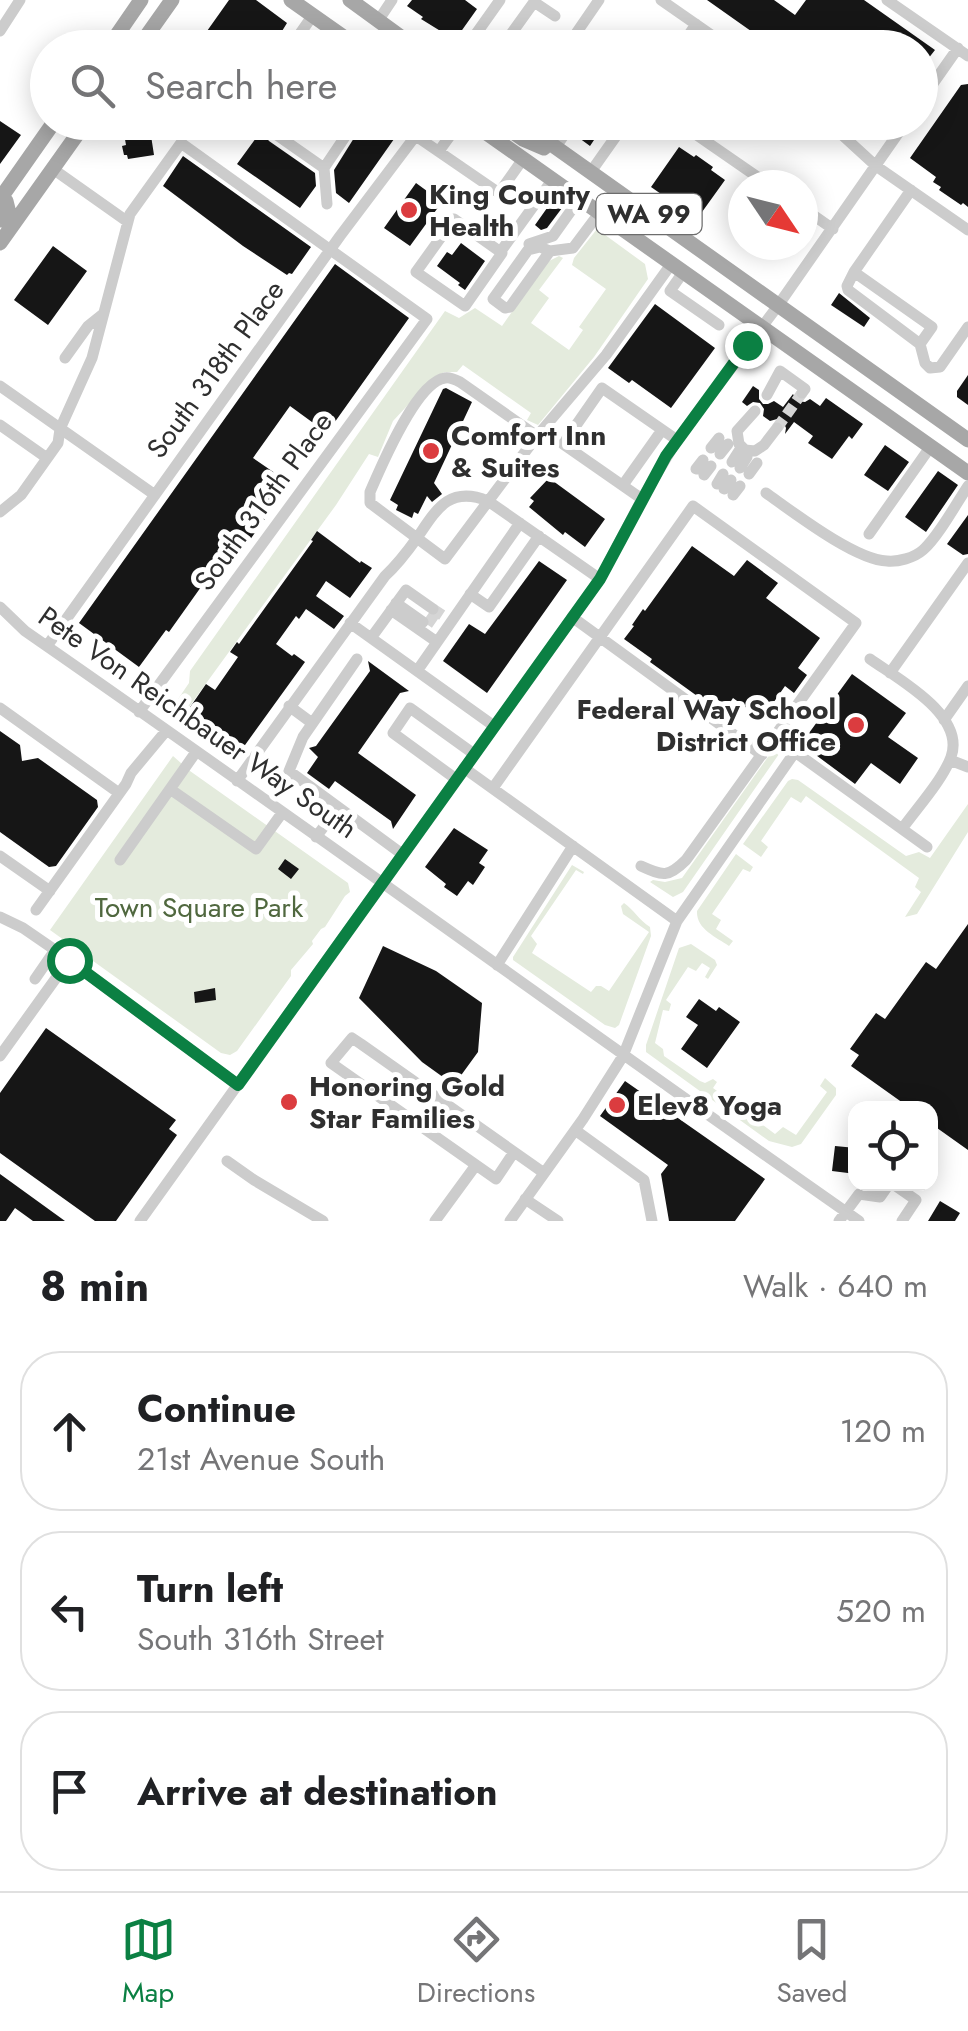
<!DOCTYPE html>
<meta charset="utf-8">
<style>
:root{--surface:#fff;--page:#f6f6f6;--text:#202124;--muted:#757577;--line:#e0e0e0;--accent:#0b8043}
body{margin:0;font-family:Jost,sans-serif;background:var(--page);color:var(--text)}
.controls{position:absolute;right:30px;bottom:30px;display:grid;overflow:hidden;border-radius:20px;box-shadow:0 5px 25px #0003}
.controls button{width:90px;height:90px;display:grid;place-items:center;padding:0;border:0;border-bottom:2px solid var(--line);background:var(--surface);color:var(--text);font:50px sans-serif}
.compass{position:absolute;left:728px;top:170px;width:90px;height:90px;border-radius:50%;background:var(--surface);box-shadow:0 5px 25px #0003;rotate:125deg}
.stop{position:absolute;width:30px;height:30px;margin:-22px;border:8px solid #0b8043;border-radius:50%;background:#fff}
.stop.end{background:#0b8043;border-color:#fff;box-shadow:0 2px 10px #0008}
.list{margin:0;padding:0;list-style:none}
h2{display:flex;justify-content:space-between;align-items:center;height:130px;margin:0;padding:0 40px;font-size:42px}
h2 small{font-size:32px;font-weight:400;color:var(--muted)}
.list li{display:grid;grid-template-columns:65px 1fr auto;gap:30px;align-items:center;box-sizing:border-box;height:160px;margin:0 20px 20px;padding:0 20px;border:2px solid var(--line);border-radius:40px}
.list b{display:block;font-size:38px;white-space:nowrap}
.list p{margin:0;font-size:32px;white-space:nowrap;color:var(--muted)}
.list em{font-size:32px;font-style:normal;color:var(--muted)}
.icon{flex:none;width:55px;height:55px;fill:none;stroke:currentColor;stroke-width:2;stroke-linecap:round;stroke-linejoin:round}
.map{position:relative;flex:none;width:968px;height:1221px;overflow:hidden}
.search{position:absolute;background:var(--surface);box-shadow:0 5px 25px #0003;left:30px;right:30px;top:30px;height:110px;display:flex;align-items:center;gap:25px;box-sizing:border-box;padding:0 35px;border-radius:55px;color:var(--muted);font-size:38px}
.sheet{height:670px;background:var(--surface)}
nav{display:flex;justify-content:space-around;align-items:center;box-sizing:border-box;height:140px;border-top:2px solid var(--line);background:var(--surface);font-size:28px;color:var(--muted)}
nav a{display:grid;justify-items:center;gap:5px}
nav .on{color:var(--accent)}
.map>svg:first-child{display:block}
.green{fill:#e4ebdd}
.building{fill:#161616}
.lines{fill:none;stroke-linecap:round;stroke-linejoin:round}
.minor-tunnel{stroke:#d5d5d5;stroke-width:11;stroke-dasharray:11 5.5;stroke-linecap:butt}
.minor{stroke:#ccc;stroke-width:11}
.major{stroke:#a7a7a7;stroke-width:15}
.route{stroke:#0b8043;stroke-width:12}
.poi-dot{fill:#db3c3f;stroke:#fff;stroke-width:4}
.labels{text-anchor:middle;stroke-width:10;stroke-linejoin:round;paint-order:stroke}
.shield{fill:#fff;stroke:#6d6d6d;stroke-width:2.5}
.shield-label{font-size:25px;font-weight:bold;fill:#2f2f2f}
.poi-label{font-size:28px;font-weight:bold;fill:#2f2f2f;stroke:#fff;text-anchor:start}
.street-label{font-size:28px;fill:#2f2f2f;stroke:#fff}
.park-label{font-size:28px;fill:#50683f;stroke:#fff}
</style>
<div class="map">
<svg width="968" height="1221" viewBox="0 0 968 1221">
<rect width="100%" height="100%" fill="#fff"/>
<!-- green -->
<path class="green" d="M597,229L645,264L648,279L594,357L538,425L527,420L531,413L463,365L457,372H445L434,377L393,421L378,457L369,454L336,505L178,722L174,705L189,683L190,671L445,311L459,318L475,308L502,326L547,262L559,256L563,258L539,290L549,298L531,323L569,350L583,330L579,327L606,289L572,265L574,258Z
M780,740L786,744L683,892L673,897L650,882L653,880L665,882L682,878Z
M173,756L190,771L348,883L350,892L345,896L325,927L321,929L312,941L313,944L291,970V976L237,1051L230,1055L221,1053L50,930Z
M792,779L798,780L906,856L919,852L930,858L968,804V832L917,914L905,917L921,892L915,887L919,878L806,796L801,803L791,797L761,841L768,847L761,857L743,844L788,781Z
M736,854L753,867L750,872L743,869L712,914L721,920L716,929L733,941L729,946C716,937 696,929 697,911Z
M572,865L584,872L583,874L576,870L531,936L537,944L532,953L591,992L596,986H601L609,991L649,932L623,914L621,906L624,903C634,910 639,920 650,927L651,936L619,1025L615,1028L605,1025L513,960V957Z
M691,944L715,960L717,965L708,979L705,977L710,968L702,963L696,971L688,967L666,1000L671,1004L669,1011L663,1010L655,1043L663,1049L664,1056L700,1081L705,1083L713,1079L717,1082L713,1088L775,1134L783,1127L796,1135L827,1092L820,1086L825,1078L836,1088V1095L801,1144L792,1147L769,1141L646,1052V1045L679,948Z"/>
<!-- building -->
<path class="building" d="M229,0H256L287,23L279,36L285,39L279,48H195Z
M412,0H465L477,9L455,40L421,19L423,17L407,6Z
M707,0H774L795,15L806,0H864L935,50L920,69V48H775Z
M968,84V207L963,203L961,205L939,190L941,187L933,182L936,177L910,158L961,85Z
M0,121L21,135L0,164Z
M128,122H133L140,131L150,129L154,155L128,159L127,155H124L122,146L126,145L123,128Z
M364,122H406L349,203L336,193L334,170Z
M582,122H606L590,146L575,135Z
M261,131L269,141L315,173L316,186L300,208L237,164Z
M679,147L694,157L696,155L713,167L711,170L725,180L697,219L651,187Z
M183,156L311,247L292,274L289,273L287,275L243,246L163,186Z
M416,183L442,202L410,246L384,228Z
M552,201L562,208L547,228L541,230L535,225Z
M461,243L485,261L465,290L458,285L460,283L437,266L447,252L452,255Z
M53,246L87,271L48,325L14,300Z
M335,264L409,318L327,433L290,406L253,458L285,480L266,506L271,510L233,564L223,556L169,632L166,630L139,667L79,623Z
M839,293L870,318L864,327L831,305Z
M655,304L715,348L671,408L632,380L629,383L608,368Z
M968,375V405L957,397V391Z
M753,386L759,390V399L763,404H768L774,401L783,407L793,394L797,401L805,402L810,399L820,406L826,398L863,424L852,439L849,436L832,459L808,443L813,436L794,422L785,434L786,428L783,421L777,419L770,421L763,416L764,409L760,403L753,402L747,406L742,402Z
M446,388L472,402L434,483L442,494L432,502L427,496L418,514L414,512L412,518L396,510L398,505L390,500L443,389Z
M885,445L909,462L888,491L864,475Z
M938,471L958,485L926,532L905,517Z
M549,478L605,519L585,547L565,532L563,535L529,507L534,501L530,498Z
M968,515V554L963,555L947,544Z
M317,531L360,563L361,561L372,568L350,598L326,581L316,596L344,616L334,629L306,609L299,619L296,616L276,644L292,656L294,654L305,662L240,752L186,713L206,684L215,690L238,657L230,652L237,642L239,644L313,541L311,540Z
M692,546L734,576L747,560L778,583L766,598L820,638L798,668L807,675L794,693L785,686L762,719L733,698L727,707L717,699L711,706L650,662L652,659L624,639L634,626L632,625L643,609L645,611Z
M539,561L567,580L487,693L443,661L469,624L485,634Z
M368,661L409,691L400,693L358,753L416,795L393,829L391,821L335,781L329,789L307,773L318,757L309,748L316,746L370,671Z
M852,674L906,713L888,737L918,758L900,784L871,763L855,784L801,744Z
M0,731L20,745L22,761L38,758L97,800L98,807L56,866L49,867L0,832Z
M454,828L488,850L479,863L485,867L473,885L468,881L457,896L444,887L446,884L425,867Z
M285,859L299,869L291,879L278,869Z
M968,924V1150L930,1123V1108H910L851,1066L859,1055L850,1049L876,1013L885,1019L926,962L936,969Z
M383,946L436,971L482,1003L478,1052L454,1085L422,1062L359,998Z
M215,988L216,1000L195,1003L194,992Z
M699,999L716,1011L719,1007L740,1022L707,1068L681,1049L698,1025L686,1017Z
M46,1028L176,1120L169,1129L177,1135L116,1221H95L0,1153V1093Z
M625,1081L765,1179L735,1221H669L661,1174L668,1165L600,1116Z
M835,1146L856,1148V1174L832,1171Z
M0,1174L65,1221H33L15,1208L6,1221H0Z
M940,1201L960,1213L955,1221H928Z"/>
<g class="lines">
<!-- minor-tunnel -->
<path class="minor-tunnel" d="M777,428L802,393
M433,609L445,617
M426,617L439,626"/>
<!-- minor -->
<path class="minor" d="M661,0L730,48
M887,0L968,56
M378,21L392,0
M0,31L20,0
M290,48L313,15
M466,48L500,0
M501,48L534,2L555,16
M514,48L521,38L526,36L537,40L541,48
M566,48L599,0
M680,48L696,24
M920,102L958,48
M207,122L225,134L236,122
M281,122L274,133L324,168
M678,122L769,185
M828,122L876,166L968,230
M416,136L499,193L523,159
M555,148L573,122
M439,151L460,122
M53,169L128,222
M590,173L626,122
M911,190L854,272L932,327L920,344L925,363L930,368L940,367L968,327
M327,204L324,168L355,122
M803,208L833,229
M454,219L502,253L465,306L416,272Z
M529,244L553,236L580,198
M501,251L553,179
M550,251L510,307L505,308L493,299L528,250L540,247L550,251L573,248L600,212
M684,271L670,291L719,325
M854,272L847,286L848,290L920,344
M65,358L88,326L103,314
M0,386L155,495
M767,395L780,371L805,389L802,393
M755,411L737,431L739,444L745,450L755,451L764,445L777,428
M0,425L47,458
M537,436L460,382C456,380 450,377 445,378C416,382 381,467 370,492V503L445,559L537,436L606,355L672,263
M711,448L719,438
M720,454L728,444
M732,462L739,451
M740,468L747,457
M696,469L703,460
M749,474L757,463
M704,475L711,466
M717,484L723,474
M623,485L662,430
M724,489L731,480
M766,493C793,512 855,560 887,561C898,562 914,558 923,550C938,537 956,504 968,486
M733,495L740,486
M642,499L563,444L602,388L677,440
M0,512L21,495L58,443L60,429L92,358L130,214L181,143L427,319L139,712
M869,534L931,446
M470,594L489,607L539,536
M396,603L423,622
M0,607L25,631C305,825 580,1026 859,1221
M391,610L437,642
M572,617L762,755
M350,623L494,726
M371,638L406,590L433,609
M47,646L340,236L426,122
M357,659L303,737L289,771L402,854
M870,659C898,679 966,715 951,757C942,781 917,808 902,829
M417,671L520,523
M890,673L968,563
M289,706L312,723
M0,708L119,793
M944,720L968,686
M196,752L170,789L256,849L282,813
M950,760L968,767
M464,768L677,921
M456,779L393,733L410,708L474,754
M237,781L385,576C398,564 407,552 417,538C436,510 449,485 488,501L600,579
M493,788L693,506L856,623L686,860C668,878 663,876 641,866
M316,837L338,808
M0,856L50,891
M120,860L170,789
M36,910L126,784L131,773L166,731
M0,917L23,928L55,950L238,1085
M497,965L573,846
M35,979L55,950
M0,1056L69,960
M575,1130L644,1180L652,1221
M514,1152L496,1179L331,1063L352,1038L361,1044L544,1173
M227,1161L254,1180L323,1221
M893,1184L916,1200L902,1221
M525,1199L558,1221
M140,1221L600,579L642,499L677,440L777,307L906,122
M435,1221L476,1165
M510,1221L583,1119L623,1056L677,921L795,752L927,847
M839,1221L859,1194L880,1197L889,1184"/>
<!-- major -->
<path class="major" d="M291,0L359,48
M350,0L416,48
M108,48L141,0
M138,48L172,0
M471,122L968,473
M498,122L523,139L544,148
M520,122L968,440
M0,199L54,122
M0,220L8,209L6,201L1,197
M0,243L86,122"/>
</g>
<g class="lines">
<!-- route -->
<path class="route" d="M69,960L238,1085L600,579L666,456L747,345"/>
</g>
<!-- markers -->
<g class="poi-dot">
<circle cx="409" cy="210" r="10"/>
<circle cx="431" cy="451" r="10"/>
<circle cx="856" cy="725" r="10"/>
<circle cx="289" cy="1102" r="10"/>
<circle cx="617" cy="1105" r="10"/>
</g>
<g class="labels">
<!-- shield labels -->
<rect class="shield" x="596.5" y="194" width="105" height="40" rx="8"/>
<g class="shield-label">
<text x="649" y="223">WA 99</text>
</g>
<!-- poi labels -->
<g class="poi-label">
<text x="429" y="204">King County<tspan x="429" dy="32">Health</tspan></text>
<text x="451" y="445">Comfort Inn<tspan x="451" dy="32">&amp; Suites</tspan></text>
<text x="836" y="719" text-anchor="end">Federal Way School<tspan x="836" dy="32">District Office</tspan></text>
<text x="309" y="1096">Honoring Gold<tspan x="309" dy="32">Star Families</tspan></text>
<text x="637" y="1115">Elev8 Yoga</text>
</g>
<!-- street labels -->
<g class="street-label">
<text transform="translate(215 369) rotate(-54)" y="10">South 318th Place</text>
<text transform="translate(263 501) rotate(-54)" y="10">South 316th Place</text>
<text transform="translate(198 722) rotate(35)" y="10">Pete Von Reichbauer Way South</text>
</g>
<!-- park labels -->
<g class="park-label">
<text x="199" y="917">Town Square Park</text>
</g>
</g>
</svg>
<div class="controls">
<button><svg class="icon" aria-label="locate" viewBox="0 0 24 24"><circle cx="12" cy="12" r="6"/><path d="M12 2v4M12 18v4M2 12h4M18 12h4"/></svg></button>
</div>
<svg class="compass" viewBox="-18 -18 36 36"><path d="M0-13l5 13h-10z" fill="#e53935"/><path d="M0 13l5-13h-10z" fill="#757577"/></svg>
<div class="stop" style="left:69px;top:960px"></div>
<div class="stop end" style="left:747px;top:345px"></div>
<div class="search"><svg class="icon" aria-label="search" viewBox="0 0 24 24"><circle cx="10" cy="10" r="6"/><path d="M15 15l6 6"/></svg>Search here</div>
</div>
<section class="sheet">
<h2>8 min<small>Walk · 640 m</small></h2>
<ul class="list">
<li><svg class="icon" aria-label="ahead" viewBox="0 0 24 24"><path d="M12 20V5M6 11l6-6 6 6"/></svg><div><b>Continue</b><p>21st Avenue South</p></div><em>120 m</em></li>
<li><svg class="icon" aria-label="left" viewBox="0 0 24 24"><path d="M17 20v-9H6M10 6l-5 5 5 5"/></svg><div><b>Turn left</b><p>South 316th Street</p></div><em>520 m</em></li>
<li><svg class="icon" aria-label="arrive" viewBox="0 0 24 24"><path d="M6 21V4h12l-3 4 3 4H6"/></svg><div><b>Arrive at destination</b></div></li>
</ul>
</section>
<nav>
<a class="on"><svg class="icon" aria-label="map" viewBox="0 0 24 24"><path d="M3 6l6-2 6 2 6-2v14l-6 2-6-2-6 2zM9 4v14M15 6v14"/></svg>Map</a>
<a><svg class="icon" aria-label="directions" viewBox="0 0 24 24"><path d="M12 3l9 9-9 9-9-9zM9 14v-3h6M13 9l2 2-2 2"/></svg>Directions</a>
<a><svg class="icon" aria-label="saved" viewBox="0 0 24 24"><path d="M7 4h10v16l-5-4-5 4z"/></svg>Saved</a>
</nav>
